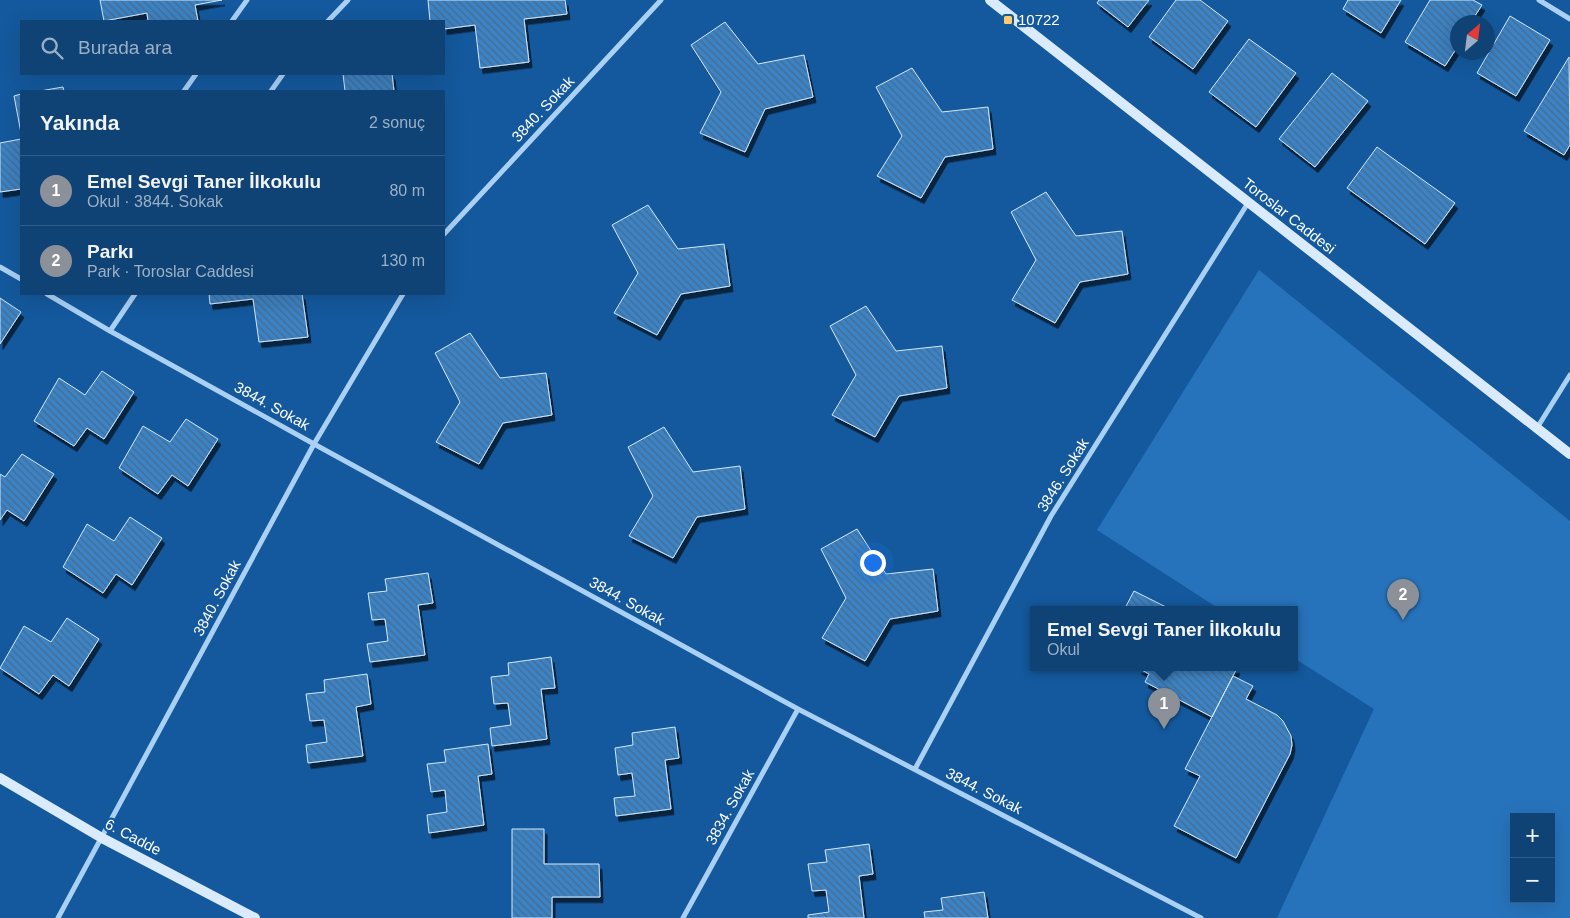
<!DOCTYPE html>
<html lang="tr">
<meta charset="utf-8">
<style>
:root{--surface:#0f4376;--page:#1d4e7e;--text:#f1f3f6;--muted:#9bb0c5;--line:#2f5c88;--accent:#8c9099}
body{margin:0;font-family:Helvetica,sans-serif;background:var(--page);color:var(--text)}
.controls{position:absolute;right:15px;bottom:15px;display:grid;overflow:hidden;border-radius:0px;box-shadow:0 5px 20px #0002}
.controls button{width:45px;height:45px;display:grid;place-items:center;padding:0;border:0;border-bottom:1px solid var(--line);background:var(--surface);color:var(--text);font:25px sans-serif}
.compass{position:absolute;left:1450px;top:15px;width:45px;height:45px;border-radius:50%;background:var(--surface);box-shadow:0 5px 20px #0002;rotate:28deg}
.you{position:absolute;left:872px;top:562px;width:18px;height:18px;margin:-12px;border:4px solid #fff;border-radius:50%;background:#1a73e8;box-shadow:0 0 0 8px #1a73e833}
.badge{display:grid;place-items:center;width:32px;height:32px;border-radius:50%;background:var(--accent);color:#fff;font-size:16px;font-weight:700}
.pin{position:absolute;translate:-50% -41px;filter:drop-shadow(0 1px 2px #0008)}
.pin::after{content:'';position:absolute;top:26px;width:18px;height:15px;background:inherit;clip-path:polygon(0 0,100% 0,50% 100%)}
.popup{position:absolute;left:1030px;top:606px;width:268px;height:65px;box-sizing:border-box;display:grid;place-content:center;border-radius:0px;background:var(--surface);filter:drop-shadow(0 1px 4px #0005);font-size:16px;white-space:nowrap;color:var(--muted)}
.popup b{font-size:19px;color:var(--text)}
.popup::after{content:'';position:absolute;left:50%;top:100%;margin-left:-10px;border:10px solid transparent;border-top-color:var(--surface)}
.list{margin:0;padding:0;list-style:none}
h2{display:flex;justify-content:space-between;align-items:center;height:65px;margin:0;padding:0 20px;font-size:21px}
h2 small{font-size:16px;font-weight:400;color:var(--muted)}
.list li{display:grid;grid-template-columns:32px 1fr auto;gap:15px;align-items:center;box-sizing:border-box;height:70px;padding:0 20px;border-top:1px solid var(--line)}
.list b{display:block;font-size:19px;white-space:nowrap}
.list p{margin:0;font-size:16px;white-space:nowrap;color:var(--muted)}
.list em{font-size:16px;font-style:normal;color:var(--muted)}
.icon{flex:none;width:28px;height:28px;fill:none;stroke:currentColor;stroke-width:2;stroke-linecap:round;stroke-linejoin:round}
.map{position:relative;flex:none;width:1570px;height:918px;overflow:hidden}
.search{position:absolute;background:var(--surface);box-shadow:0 5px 20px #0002;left:20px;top:20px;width:425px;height:55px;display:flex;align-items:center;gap:12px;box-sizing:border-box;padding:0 18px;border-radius:0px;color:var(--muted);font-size:19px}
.panel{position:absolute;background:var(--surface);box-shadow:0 5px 20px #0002;left:20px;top:90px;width:425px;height:205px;border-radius:0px}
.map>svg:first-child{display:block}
.green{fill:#2773bb;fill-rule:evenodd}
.building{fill:url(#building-back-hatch);stroke:#d2e8fd;filter:url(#shadow)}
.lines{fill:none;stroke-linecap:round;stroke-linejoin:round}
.street{stroke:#aad0f4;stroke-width:5}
.secondary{stroke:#d9ebfd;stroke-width:10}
.poi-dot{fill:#ffcb6c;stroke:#14599d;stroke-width:2}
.labels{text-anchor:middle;stroke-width:4.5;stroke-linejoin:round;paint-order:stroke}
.poi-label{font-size:15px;fill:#fff;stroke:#14599d;text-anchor:start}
.street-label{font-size:15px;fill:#fff;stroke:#14599d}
</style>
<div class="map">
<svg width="1570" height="918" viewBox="0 0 1570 918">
<defs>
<pattern id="building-back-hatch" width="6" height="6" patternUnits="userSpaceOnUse" patternTransform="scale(1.25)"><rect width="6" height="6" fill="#3d82c3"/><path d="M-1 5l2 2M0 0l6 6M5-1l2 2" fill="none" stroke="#436c93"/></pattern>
<filter id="shadow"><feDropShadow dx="3" dy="5.5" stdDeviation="0" flood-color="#0009"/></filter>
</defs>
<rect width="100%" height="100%" fill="#14599d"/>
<!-- green -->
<path class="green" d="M1259,270L1570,521V918H1277L1374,709L1294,658V610H1221L1097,530ZM1514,817H1551V899H1514Z"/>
<!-- building -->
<path class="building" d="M100,0H222L195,5L198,21H148L147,13L104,21Z
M428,0H565L567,14L524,19L529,62L480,68L475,25L444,29V21H430Z
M1099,0H1149L1128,27L1097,3Z
M1176,0H1200L1228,21L1193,69L1149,37Z
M1348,0H1401L1381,33L1343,9Z
M1430,0H1473L1482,5L1471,22H1458V46L1445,66L1405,42Z
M1510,16L1550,40L1516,96L1477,73Z
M725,22L758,64L804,55L813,97L765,109L745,152L700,133L721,92L691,45Z
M1249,39L1296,73L1256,127L1209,92Z
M1569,57L1570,145L1564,155L1524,131Z
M912,68L942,112L988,107L993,149L945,157L921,198L877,176L902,136L876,87Z
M1332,73L1368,101L1315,167L1279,139Z
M343,74H392L394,91H345Z
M63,87L64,91H40Z
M21,94V133L14,96Z
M21,139V189L0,192V143Z
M1377,147L1455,203L1425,244L1347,188Z
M1046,192L1076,236L1122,231L1128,274L1080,282L1055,323L1012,300L1036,260L1011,212Z
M648,205L678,249L724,244L730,286L681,294L657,335L614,313L638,273L612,225Z
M209,294H302L308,337L259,342L253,299L210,304Z
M0,298L21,312L0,344Z
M866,306L896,351L942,346L947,388L899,396L875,437L832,415L856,375L830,326Z
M470,333L500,378L546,373L552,415L503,423L479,464L436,442L460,402L435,353Z
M102,371L134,392L104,439L87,428L74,446L34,421L59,378L85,395Z
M186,419L218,439L188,486L172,475L158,494L119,468L143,426L170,442Z
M664,427L693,472L740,466L745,509L697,517L673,558L629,536L653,496L628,447Z
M22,454L54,474L24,521L7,510L0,520V474L5,477Z
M130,517L162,538L132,585L116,574L103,593L63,567L87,524L114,541Z
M857,529L886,574L933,569L938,611L890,619L865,661L822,638L846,598L821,549Z
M428,573L433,603L418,605L425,655L370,662L367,644L388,641L385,619L372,620L368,593L387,591L385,579Z
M1134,591L1172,610H1124Z
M67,618L99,639L69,686L53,675L39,694L0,668L24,626L51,642Z
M551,657L555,688L541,689L547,739L492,746L490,728L511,725L508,703L494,704L491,677L509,675L508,663Z
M1138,668H1237L1212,717L1145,682L1149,674Z
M367,674L371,704L356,707L363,756L308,763L306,745L327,742L324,720L310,721L306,694L325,692L324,680Z
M1233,676L1253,686L1246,699L1277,715L1283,721L1291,736L1292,745L1290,754L1236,858L1174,826L1200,776L1185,769Z
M675,727L679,758L665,760L671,809L616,816L614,798L635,796L632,773L618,775L615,748L633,745L632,733Z
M488,744L492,774L478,776L484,825L429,833L427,815L447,812L445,790L431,792L427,764L446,762L444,750Z
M512,829H544V864H599L600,897H552V918H512Z
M869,844L873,874L859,876L864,918H808V915L829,912L826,890L812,891L808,864L827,862L825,850Z
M984,892L988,918H925L924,912L943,910L941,898Z"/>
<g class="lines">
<!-- street -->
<path class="street" d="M1539,0L1570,19
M232,21L247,0
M328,21L348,0
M184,91L196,74
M271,91L283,74
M444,234L661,0
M0,267L21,279
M47,294L110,331L314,444L798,709L1201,918
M110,331L135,294
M1537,428L1570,375
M915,769L1051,516L1248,203
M58,918L314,444L403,294
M683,918L798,709"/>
<!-- secondary -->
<path class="secondary" d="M990,0L1570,454
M0,778L102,838L255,918"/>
</g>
<!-- markers -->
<rect class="poi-dot" x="1003" y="15" width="10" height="10" rx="2.5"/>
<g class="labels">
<!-- poi labels -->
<g class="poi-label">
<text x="1018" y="25">10722</text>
</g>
<!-- street labels -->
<g class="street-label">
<text transform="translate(543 109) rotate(-47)" y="5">3840. Sokak</text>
<text transform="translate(1289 216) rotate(38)" y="5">Toroslar Caddesi</text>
<text transform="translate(272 406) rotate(29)" y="5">3844. Sokak</text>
<text transform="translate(1063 475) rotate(-58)" y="5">3846. Sokak</text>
<text transform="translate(217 598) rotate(-62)" y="5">3840. Sokak</text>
<text transform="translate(627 601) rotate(29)" y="5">3844. Sokak</text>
<text transform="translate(984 791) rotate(27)" y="5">3844. Sokak</text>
<text transform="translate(730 807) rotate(-61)" y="5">3834. Sokak</text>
<text transform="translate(133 837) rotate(28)" y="5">6. Cadde</text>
</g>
</g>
</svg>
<div class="controls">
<button>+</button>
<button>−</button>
</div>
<svg class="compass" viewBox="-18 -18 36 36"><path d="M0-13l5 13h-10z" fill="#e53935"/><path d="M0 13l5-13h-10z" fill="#9bb0c5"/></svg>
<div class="you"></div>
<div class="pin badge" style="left:1164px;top:729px">1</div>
<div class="popup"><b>Emel Sevgi Taner İlkokulu</b>Okul</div>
<div class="pin badge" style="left:1403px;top:620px">2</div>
<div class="search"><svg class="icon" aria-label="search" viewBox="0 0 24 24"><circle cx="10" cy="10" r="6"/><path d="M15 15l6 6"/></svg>Burada ara</div>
<section class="panel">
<h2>Yakında<small>2 sonuç</small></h2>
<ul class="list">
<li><span class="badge">1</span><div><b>Emel Sevgi Taner İlkokulu</b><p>Okul · 3844. Sokak</p></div><em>80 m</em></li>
<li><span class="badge">2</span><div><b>Parkı</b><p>Park · Toroslar Caddesi</p></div><em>130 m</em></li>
</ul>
</section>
</div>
